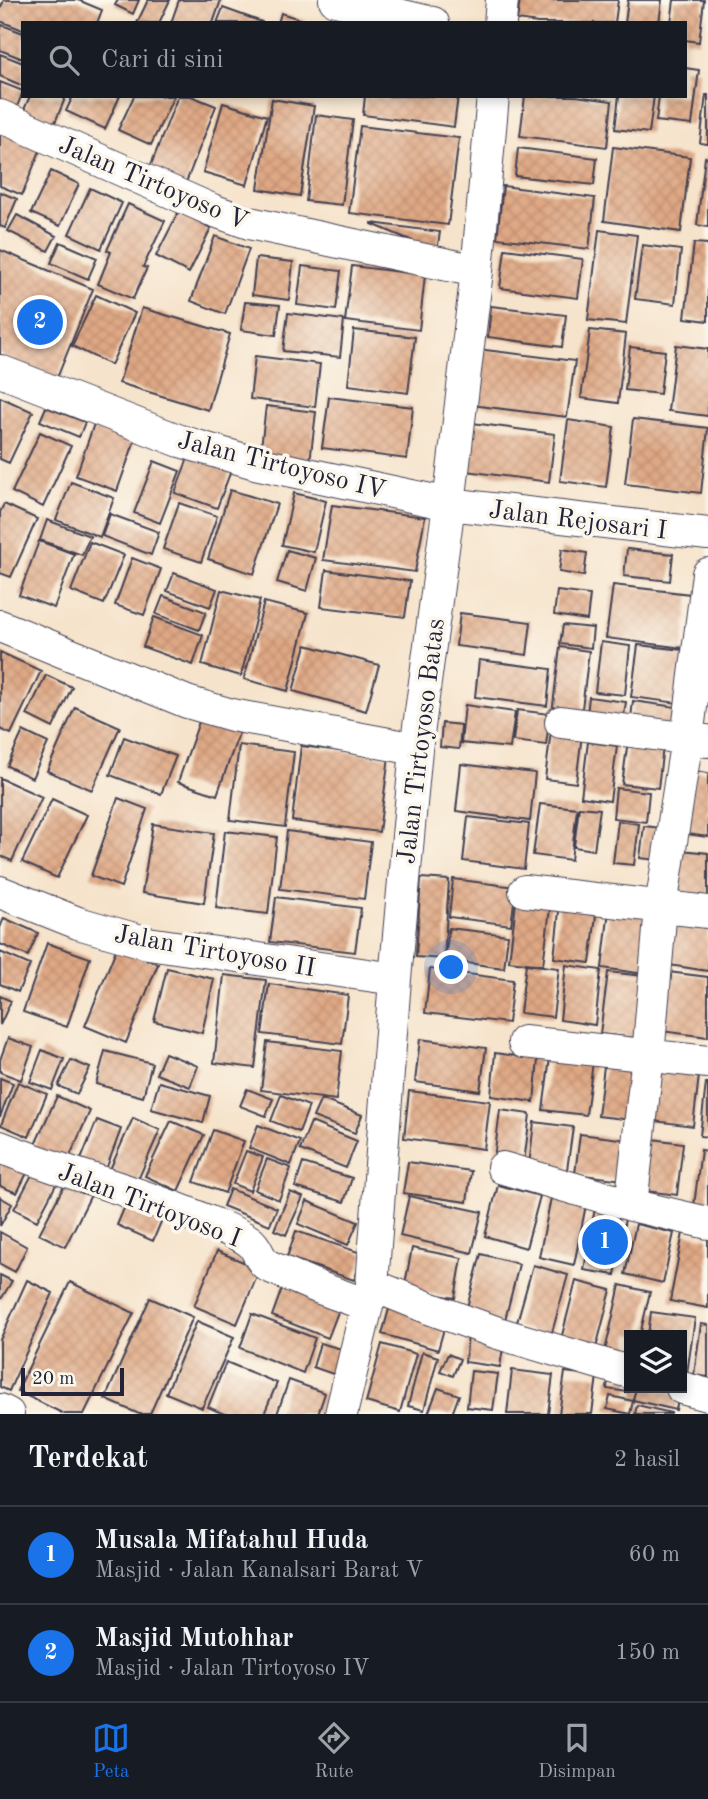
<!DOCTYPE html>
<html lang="id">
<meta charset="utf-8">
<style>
:root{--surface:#171b24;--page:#242831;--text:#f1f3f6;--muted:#9ea1a6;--line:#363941;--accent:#1a73e8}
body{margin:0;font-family:"Old Standard TT",serif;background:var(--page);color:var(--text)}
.controls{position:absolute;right:21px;bottom:21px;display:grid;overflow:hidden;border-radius:0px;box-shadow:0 4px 10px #0003}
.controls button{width:63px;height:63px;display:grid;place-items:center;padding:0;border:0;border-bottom:2px solid var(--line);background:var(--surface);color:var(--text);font:35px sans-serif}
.scale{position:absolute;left:21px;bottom:18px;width:103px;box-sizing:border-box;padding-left:7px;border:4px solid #22223b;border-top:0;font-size:19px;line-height:24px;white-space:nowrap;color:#22223b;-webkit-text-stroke:5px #fbf7ec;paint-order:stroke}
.you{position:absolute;left:452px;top:968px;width:24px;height:24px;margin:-18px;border:5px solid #fff;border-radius:50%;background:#1a73e8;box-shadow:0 0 0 10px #1a73e833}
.badge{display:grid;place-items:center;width:46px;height:46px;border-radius:50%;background:var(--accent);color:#fff;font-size:23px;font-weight:700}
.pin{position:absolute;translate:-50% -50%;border:4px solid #fff;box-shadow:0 2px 7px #0006}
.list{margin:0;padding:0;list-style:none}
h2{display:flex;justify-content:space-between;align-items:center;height:91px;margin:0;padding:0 28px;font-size:30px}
h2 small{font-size:23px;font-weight:400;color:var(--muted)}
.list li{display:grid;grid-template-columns:46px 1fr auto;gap:21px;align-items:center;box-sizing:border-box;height:98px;padding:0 28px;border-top:2px solid var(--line)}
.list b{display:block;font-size:26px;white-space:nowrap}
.list p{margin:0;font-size:23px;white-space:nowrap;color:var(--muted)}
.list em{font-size:23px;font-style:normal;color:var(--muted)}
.icon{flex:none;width:38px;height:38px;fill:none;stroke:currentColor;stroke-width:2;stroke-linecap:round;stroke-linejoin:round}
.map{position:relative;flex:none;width:708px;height:1414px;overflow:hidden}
.search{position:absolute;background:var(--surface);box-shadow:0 4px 10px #0003;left:21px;right:21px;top:21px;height:77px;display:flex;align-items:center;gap:18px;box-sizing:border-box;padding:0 24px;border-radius:0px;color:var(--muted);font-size:26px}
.sheet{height:287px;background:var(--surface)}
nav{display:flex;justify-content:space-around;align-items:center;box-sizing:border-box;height:98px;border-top:2px solid var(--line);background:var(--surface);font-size:19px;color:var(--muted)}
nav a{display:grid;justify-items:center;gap:4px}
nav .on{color:var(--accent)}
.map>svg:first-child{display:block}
.building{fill:url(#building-cross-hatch)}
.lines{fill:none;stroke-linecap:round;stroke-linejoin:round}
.minor-casing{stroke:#423f51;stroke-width:34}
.minor{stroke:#fff;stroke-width:32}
.labels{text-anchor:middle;stroke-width:7;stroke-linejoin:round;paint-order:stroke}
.street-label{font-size:26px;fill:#22223b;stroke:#fbf7ec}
</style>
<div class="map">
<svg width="708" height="1414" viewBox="0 0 708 1414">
<defs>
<pattern id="building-cross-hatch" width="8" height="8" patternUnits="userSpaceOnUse" patternTransform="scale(1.75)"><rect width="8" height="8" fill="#dfa884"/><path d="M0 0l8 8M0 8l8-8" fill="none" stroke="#bf9073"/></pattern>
</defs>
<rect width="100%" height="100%" fill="#fbf7ec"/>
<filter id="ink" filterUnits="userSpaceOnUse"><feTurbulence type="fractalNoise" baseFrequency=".0143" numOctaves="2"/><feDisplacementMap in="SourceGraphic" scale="14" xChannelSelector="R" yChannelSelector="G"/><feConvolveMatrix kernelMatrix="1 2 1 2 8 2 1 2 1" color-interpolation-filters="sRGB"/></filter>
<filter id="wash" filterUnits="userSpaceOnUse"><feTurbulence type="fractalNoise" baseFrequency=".00686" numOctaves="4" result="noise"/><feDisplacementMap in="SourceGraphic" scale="28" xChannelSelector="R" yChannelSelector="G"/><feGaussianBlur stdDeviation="1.57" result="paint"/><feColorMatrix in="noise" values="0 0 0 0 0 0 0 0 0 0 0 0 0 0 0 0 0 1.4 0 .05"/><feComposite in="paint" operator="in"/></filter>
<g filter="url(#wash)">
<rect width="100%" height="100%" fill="#f6e3cb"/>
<g id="blocks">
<!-- building -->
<path class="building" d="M4,0H78L102,10L97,23H23V30L0,21V9Z
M118,0H139L133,14L115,5Z
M148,0H170L159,23H137Z
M179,0H221L213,23H171Z
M520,0H618L615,23H538L517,20Z
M628,0H662L659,23H625Z
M674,0H704L699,42L685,40V23H671Z
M223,8L262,22V23H217Z
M281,13L308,22V23H278Z
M2,25L23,33V59L0,50V31Z
M0,54L23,63V86L0,76Z
M685,68L699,70L692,125L656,121L659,96H685Z
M0,82L23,91L14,115L0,110Z
M706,95H708V144L700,143Z
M30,96H66L54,125L23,112Z
M73,96H120L105,129L66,111Z
M134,96H174L151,145L118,130Z
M178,96H191L216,106L185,185L149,170Z
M365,96H458L454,127L363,115Z
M525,96H576L612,101L607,147L520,136Z
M619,96H654L649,133L615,129Z
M272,99L314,106L300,196L258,189Z
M223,103L267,116L247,185L203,172Z
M316,115L353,120L342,205L306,201Z
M360,126L459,138L448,225L349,213Z
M0,131L41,148L22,195L0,186Z
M613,147L690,157L681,232L604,221Z
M518,148L597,158L594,185L515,176Z
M705,157L708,158V227L697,225Z
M51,171L79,184L60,226L31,213Z
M503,186L595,198L589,249L497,238Z
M90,188L122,203L101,249L69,234Z
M0,192L17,199L5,228L0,226Z
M128,204L165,221L143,267L147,268L133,299L98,284L111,252L107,250Z
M179,211L211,228L189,273L156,256Z
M17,215L56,236L48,251L8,231Z
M372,223L440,232L437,251L372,224Z
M599,230L637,235L626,324L588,320Z
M215,236L249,249L225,314L191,301Z
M60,242L97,258L88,279L51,263Z
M694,243L708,244V321L685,318Z
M642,245L681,250L675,304L635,299Z
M505,249L583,259L578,298L500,288Z
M0,250L93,289L57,378L0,355Z
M256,258L293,262L289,300L252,295Z
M302,266L341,271L336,310L297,305Z
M352,266L425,275L419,330L345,321Z
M96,295L135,313L111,365L72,346Z
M245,302L280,305L276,335L241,330Z
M491,306L566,315L562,347L488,337Z
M142,308L230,334L208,410L119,383Z
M288,313L344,320L340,357L283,351Z
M354,330L415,337L408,393L348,385Z
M590,330L626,334L618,403L581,398Z
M676,345L708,349V416L668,411Z
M630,347L665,351L660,394L625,390Z
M477,349L575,361L567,417L471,405Z
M255,356L320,364L315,407L250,399Z
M0,397L33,412L9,463L0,459Z
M329,397L413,407L407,459L322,448Z
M266,406L316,412L310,462L260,456Z
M46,407L85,422L79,437L40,421Z
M96,418L137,434L117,491L76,476Z
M633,419L708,428L701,493L625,484Z
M568,420L614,427L606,487L560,481Z
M472,423L555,434L549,482L466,471Z
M40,432L71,446L43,507L12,492Z
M191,450L233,465L217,508L175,493Z
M154,461L180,471L160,523L134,513Z
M71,482L114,498L100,537L56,520Z
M230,490L277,504L254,574L208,559Z
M294,493L326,501L314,552L282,545Z
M179,503L217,516L201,562L163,549Z
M4,504L37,519L11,577L0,573V512Z
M332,505L425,517L415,572L323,560Z
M110,514L159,532L151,555L102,536Z
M47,520L90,536L82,555L40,540Z
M39,541L74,554L54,608L19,595Z
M90,542L124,555L104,604L71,591Z
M562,549L587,553L584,576L559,572Z
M627,549L673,554L670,581L624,576Z
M287,550L316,558L307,591L277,582Z
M132,558L161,569L144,615L115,605Z
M326,570L410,581L405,617L321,607Z
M174,573L217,589L210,607L167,591Z
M613,585L690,594L683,648L606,638Z
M221,590L260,600L241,676L202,665Z
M557,591L590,595L587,620L554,615Z
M163,596L206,612L199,630L156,614Z
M264,602L308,613L288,691L244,679Z
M460,613L531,622L527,655L456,646Z
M154,617L203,635L193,665L143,647Z
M563,625L593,628L591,648L560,644Z
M601,642L630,646L625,695L595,692Z
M306,645L379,665L366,711L293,691Z
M638,645L692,651L686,704L631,697Z
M560,647L589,651L581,717L552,714Z
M0,652L41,671L11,734L0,729Z
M479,660L551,669L547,706L475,697Z
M46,675L72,687L53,728L27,715Z
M589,697L626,702L622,729L586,724Z
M633,701L683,708L680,733L630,727Z
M465,705L515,712L510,748L461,743Z
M75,707L120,727L92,790L47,771Z
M517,710L550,714L546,745L513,741Z
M200,719L239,733L217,795L178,782Z
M442,723L461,725L459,749L440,747Z
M551,730L582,734L576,783L545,779Z
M23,731L48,743L32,778L7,766Z
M629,733L664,738L658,788L622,784Z
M124,737L176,756L161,794L110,775Z
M588,742L617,746L610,801L581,797Z
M239,745L294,752L285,827L230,820Z
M301,746L389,757L379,832L292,821Z
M461,764L535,773L530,821L456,811Z
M695,771L708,773V837L687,834Z
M0,778L42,797L12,861L0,856Z
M616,788L649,792L646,822L613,818Z
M118,798L147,809L121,887L91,876Z
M52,799L87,815L57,878L22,862Z
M540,804L577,808L571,860L533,855Z
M579,807L600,809L594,850L574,847Z
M468,817L529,824L524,869L463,861Z
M618,821L639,824L634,865L613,863Z
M153,824L214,833L204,903L142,893Z
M644,826L669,829L666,861L640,858Z
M225,831L277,837L268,914L216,908Z
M287,831L371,842L364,899L280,889Z
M681,850L708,853V902L675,898Z
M421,878L449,880L444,959L416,957Z
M453,879L516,887L511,925L449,917Z
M517,895L551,900L543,965L509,961Z
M276,897L361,908L355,952L270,942Z
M560,902L597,907L590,963L554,958Z
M609,910L652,916L645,974L602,968Z
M676,912L708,916V971L669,965Z
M4,918L38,933L28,956L0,944V928Z
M449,928L508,935L504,968L445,960Z
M47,943L90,958L67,1027L23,1012Z
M117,947L158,964L126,1043L85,1026Z
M0,952L30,965L18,992L0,984Z
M526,964L559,968L553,1017L520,1013Z
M566,965L601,970L595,1025L560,1020Z
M167,968L214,979L202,1033L154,1021Z
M430,969L513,980L508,1023L425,1013Z
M608,972L652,977L645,1039L600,1034Z
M668,972L708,977V1037L661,1031Z
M224,975L266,980L255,1068L214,1063Z
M269,984L348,995L342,1044L262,1034Z
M0,996L11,1001L0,1025Z
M8,1038L33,1047L21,1080L0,1072V1060Z
M420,1039L486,1048L480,1091L415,1082Z
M267,1042L342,1051L336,1100L261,1090Z
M42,1050L64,1059L52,1090L30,1082Z
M105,1051L152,1063L143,1097L96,1084Z
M165,1053L198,1066L190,1087L156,1074Z
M495,1053L538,1059L534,1102L491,1096Z
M550,1057L593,1062L586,1115L543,1110Z
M71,1060L90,1068L77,1094L58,1086Z
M653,1061L700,1067L693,1126L646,1120Z
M604,1066L638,1070L632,1120L598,1116Z
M0,1078L13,1083L0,1117Z
M18,1082L47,1094L29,1137L1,1125Z
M159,1082L210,1096L203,1123L151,1109Z
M706,1083H708V1137L700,1136Z
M247,1089L273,1099L266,1116L240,1106Z
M409,1091L490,1101L484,1149L404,1138Z
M281,1095L309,1106L299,1132L271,1121Z
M57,1096L90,1111L66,1165L33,1149Z
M321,1099L362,1115L355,1133L313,1117Z
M500,1110L530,1114L524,1163L494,1159Z
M133,1118L160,1130L134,1189L107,1176Z
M97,1120L121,1129L105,1172L80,1162Z
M171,1121L204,1135L178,1191L145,1176Z
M311,1122L357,1141L346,1168L300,1150Z
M534,1122L573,1127L567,1170L529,1166Z
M258,1125L300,1141L291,1165L249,1148Z
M213,1130L244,1141L225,1193L194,1182Z
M580,1134L628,1140L623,1180L575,1174Z
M645,1138L683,1143L677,1195L638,1190Z
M701,1150L708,1151V1208L694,1206Z
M246,1151L263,1157L250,1191L233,1184Z
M0,1156L29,1169L17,1193L0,1186Z
M267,1159L291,1168L279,1200L255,1190Z
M408,1162L471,1171L467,1202L403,1193Z
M303,1163L352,1178L344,1202L295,1187Z
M37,1165L60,1177L37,1221L14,1209Z
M67,1180L92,1193L65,1247L39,1234Z
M498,1185L540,1196L526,1248L485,1236Z
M230,1189L277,1208L270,1225L223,1206Z
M290,1192L303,1197L286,1235L274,1230Z
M130,1194L166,1210L153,1241L117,1225Z
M409,1196L482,1212L472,1253L400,1236Z
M0,1197L12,1204L0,1226Z
M551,1198L586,1205L574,1265L539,1257Z
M307,1201L358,1222L348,1245L298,1224Z
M595,1208L626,1213L615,1275L584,1270Z
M636,1224L674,1233L663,1283L625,1274Z
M296,1231L364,1254L354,1280L287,1257Z
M0,1232L27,1247L15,1272L0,1264Z
M683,1233L708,1238V1308L670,1301Z
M412,1248L462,1258L455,1298L404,1289Z
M217,1251L260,1269L237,1324L194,1306Z
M481,1254L519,1264L504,1324L465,1315Z
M533,1265L568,1275L551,1336L516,1326Z
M0,1275L12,1281L0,1301Z
M27,1280L53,1293L9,1391L0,1387V1340Z
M576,1281L611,1290L595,1352L560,1343Z
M70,1282L134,1313L84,1414H64L17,1391Z
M284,1283L341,1304L328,1338L272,1316Z
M620,1285L650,1292L640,1335H629V1357L605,1351Z
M150,1298L193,1317L150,1414H139L105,1399Z
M391,1302L447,1318L438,1350L382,1334Z
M651,1312L695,1318L687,1373L682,1372V1335H648Z
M252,1314L315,1338L303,1373L240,1348Z
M197,1321L234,1337L202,1408L166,1393Z
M701,1324L708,1325V1377L694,1375Z
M468,1336L504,1341L500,1367L465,1362Z
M320,1343L345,1350L336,1375L313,1367Z
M382,1344L416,1354L400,1412L366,1402Z
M422,1352L438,1357L424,1410L408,1406Z
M448,1354L460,1359L453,1376L440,1371Z
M226,1362L277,1383L264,1414H224L208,1407Z
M512,1370L553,1375L548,1414H507Z
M471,1371L498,1374L493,1410L467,1407Z
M565,1372L597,1376L592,1414H559Z
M608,1377L629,1380L628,1392L607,1389Z
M289,1380L325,1393L318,1414H277Z
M438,1388L459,1395L452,1414H428Z
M636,1388H651L679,1395L676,1410L633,1400Z
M610,1396L633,1401L630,1414L607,1409Z
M637,1405L671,1413V1414H635Z"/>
</g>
</g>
<g filter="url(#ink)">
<use href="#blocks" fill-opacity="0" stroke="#423f51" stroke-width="2"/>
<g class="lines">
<!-- minor casing -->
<g class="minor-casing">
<path id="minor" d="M335,0L433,23
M500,23L502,0
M0,116L212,210L249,223L477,271
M0,371L180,441L255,463L449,504L708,534
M0,626L187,702L232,715L416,749
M561,722L707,741
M525,891L708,912
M0,892L78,923L148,943L395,979
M524,1042L708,1062
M0,1147C64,1173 131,1189 195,1216C212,1224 233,1230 249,1241C259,1248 258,1260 268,1266L320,1288L367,1305
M503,1168L631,1205L708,1223
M631,1205L648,1056L661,907L687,738L708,574
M372,1285L429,1308L498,1333L629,1372
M682,1388L708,1395
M0,1410L8,1414
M341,1414L372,1285L395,979L416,749L449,504L477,271L493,96"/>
</g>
<!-- minor -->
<use href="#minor" class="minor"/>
</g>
</g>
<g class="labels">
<!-- street labels -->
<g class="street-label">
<text transform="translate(154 182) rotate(23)" y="9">Jalan Tirtoyoso V</text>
<text transform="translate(282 464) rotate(14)" y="9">Jalan Tirtoyoso IV</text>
<text transform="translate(578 519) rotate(7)" y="9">Jalan Rejosari I</text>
<text transform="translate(420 741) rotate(-83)" y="9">Jalan Tirtoyoso Batas</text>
<text transform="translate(215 950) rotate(10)" y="9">Jalan Tirtoyoso II</text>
<text transform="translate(150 1204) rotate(21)" y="9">Jalan Tirtoyoso I</text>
</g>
</g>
</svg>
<div class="controls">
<button><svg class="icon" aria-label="layers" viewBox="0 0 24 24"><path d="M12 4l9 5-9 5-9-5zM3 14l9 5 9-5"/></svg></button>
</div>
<div class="scale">20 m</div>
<div class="you"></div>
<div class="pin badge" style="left:605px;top:1242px">1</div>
<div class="pin badge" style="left:40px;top:322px">2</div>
<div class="search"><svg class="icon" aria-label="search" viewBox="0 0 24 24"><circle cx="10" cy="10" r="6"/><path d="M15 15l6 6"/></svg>Cari di sini</div>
</div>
<section class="sheet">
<h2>Terdekat<small>2 hasil</small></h2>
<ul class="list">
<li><span class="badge">1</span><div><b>Musala Mifatahul Huda</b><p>Masjid · Jalan Kanalsari Barat V</p></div><em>60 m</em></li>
<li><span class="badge">2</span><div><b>Masjid Mutohhar</b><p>Masjid · Jalan Tirtoyoso IV</p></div><em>150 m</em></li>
</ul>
</section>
<nav>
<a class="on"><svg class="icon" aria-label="map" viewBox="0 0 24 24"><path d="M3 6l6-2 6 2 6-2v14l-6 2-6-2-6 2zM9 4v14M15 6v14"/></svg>Peta</a>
<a><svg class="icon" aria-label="directions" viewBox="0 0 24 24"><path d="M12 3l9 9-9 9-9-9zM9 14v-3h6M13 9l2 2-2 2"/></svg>Rute</a>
<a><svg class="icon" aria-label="saved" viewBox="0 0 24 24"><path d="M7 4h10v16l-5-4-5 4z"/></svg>Disimpan</a>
</nav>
